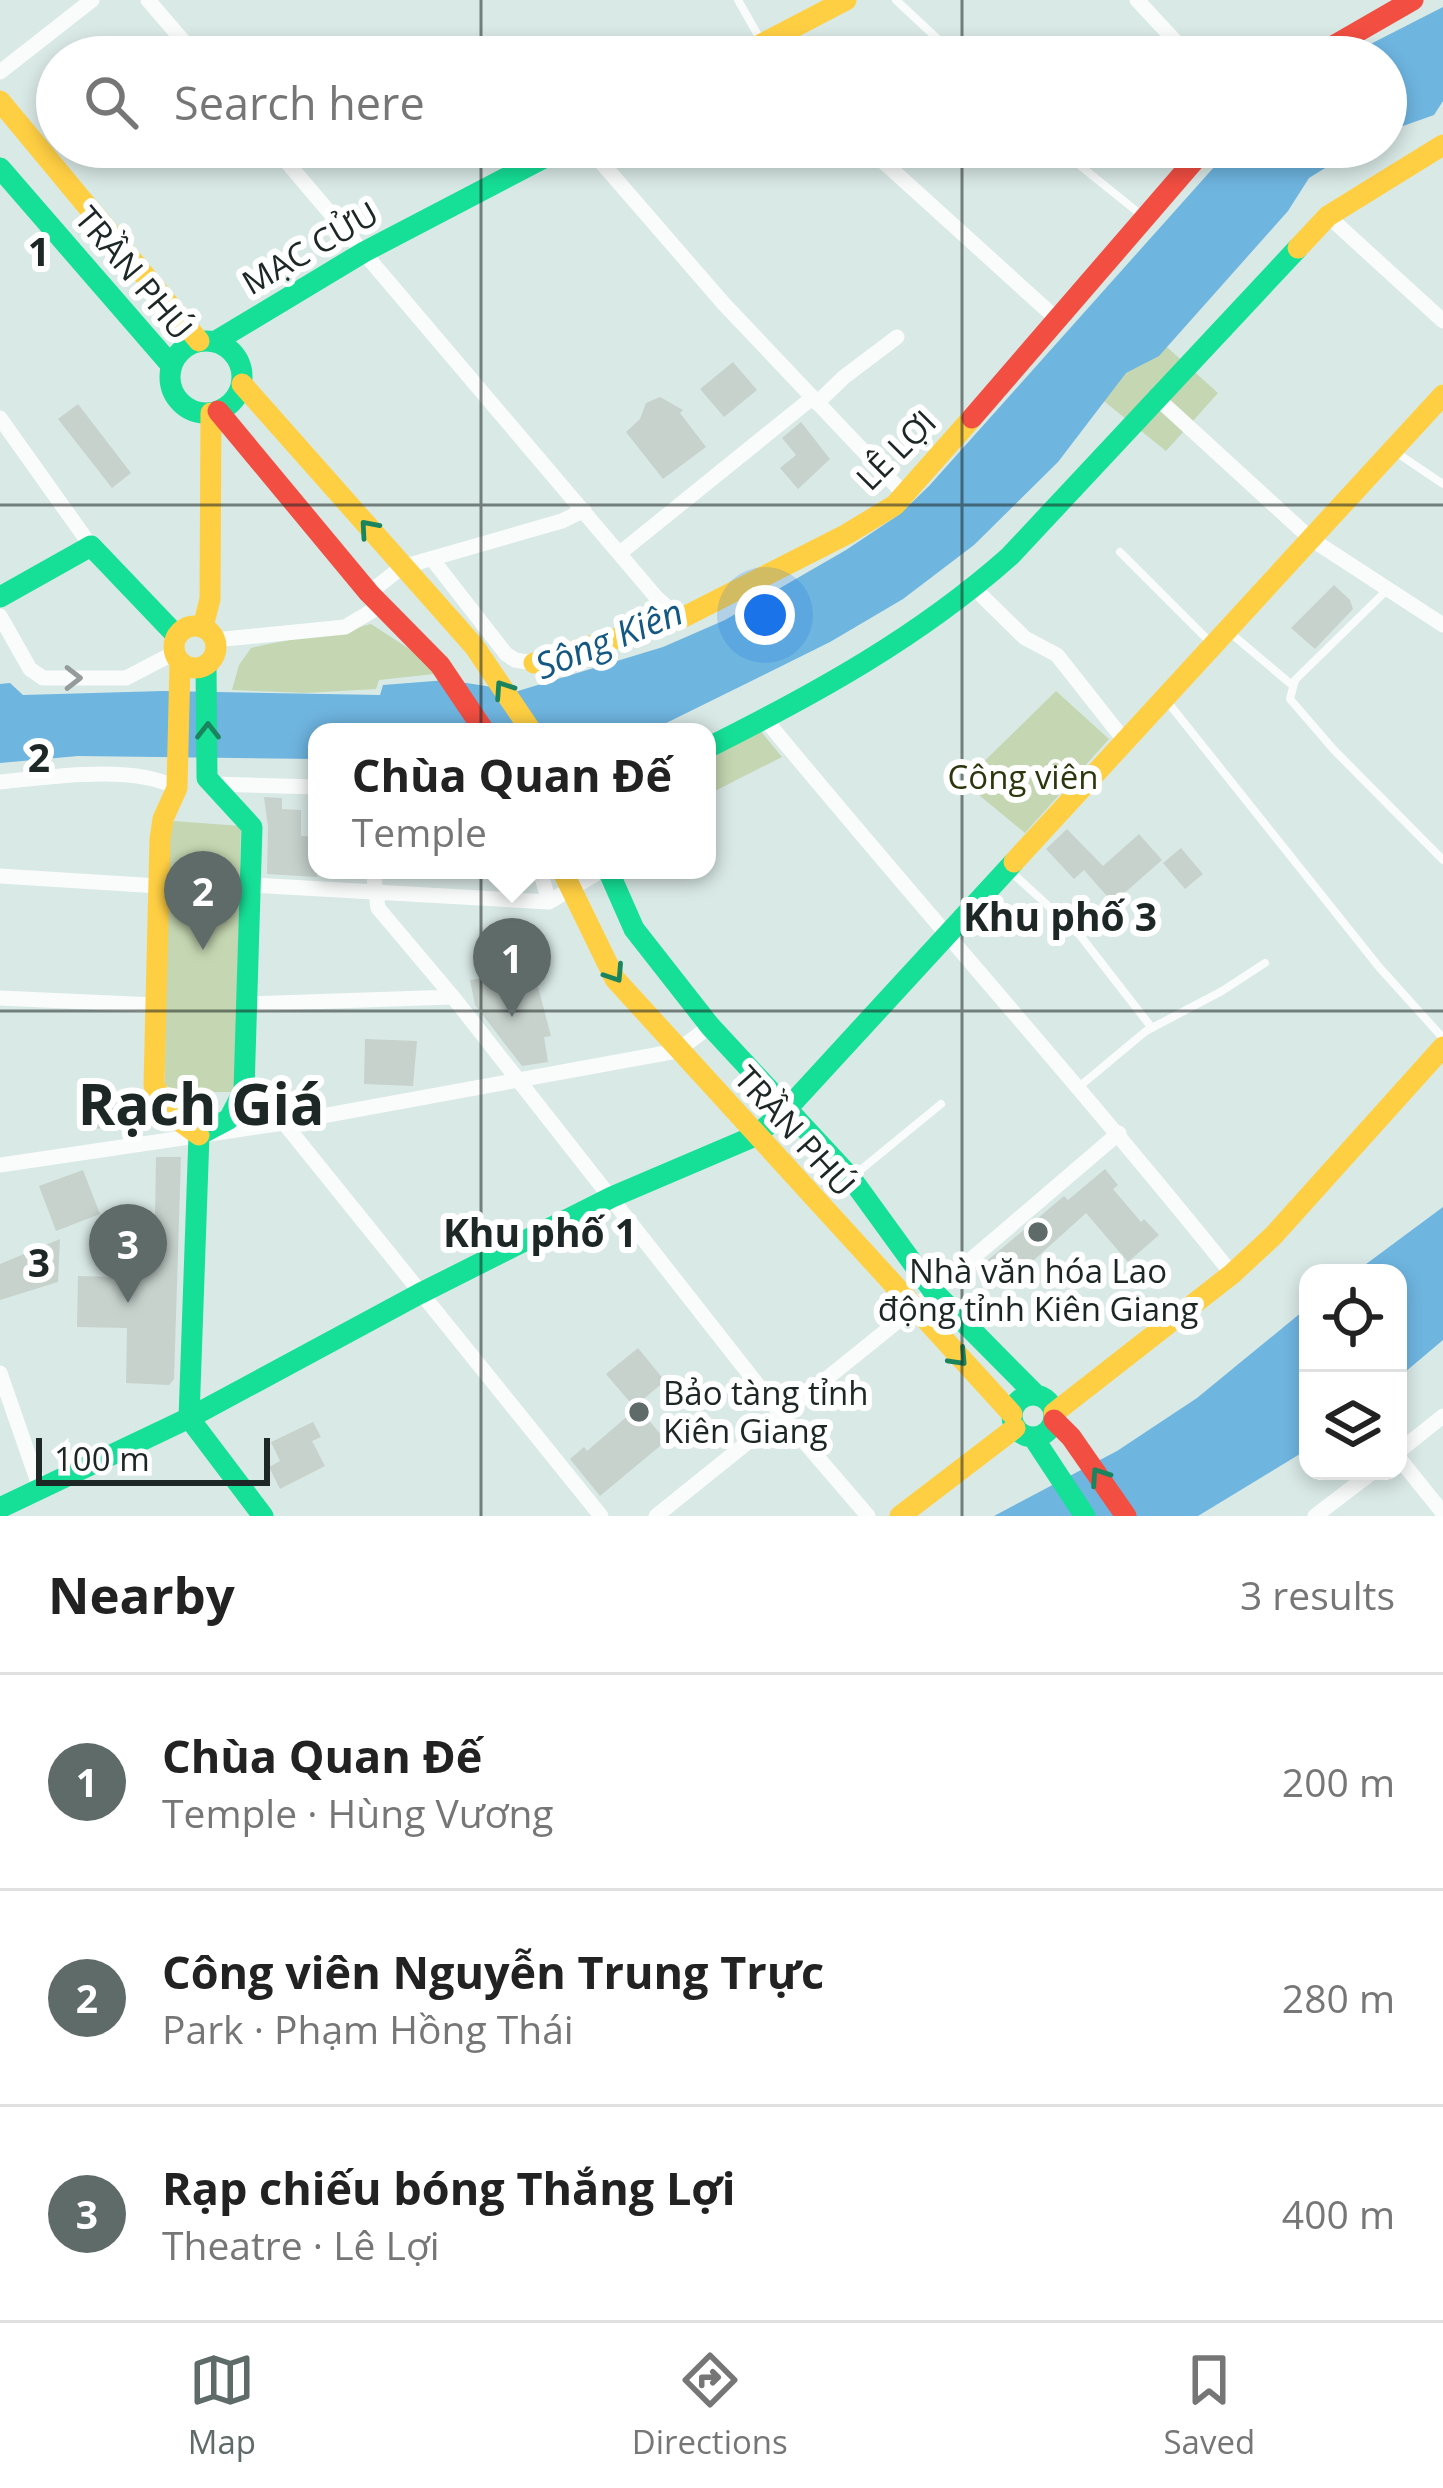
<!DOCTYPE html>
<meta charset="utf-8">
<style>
:root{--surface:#fff;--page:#f2f2f2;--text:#222;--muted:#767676;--line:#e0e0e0;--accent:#5f6b69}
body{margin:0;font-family:"Open Sans",sans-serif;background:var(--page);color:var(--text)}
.controls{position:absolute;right:36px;bottom:36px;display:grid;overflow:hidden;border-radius:24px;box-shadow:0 6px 18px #0003}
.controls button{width:108px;height:108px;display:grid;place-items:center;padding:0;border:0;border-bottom:3px solid var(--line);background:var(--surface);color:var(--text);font:60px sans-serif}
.scale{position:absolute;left:36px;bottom:30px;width:234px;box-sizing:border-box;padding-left:12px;border:6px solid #1d2725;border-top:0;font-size:33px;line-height:42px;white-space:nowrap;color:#1d2725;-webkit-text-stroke:9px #fff;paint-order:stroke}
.you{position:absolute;left:765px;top:615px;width:42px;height:42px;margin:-30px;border:9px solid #fff;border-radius:50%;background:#1a73e8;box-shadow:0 0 0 18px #1a73e833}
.badge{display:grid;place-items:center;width:78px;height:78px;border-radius:50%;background:var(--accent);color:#fff;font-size:39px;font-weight:700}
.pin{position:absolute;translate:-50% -99px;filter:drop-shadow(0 3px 6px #0008)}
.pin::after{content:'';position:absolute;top:63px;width:42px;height:36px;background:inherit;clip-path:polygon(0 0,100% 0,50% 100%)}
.popup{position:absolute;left:308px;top:723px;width:408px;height:156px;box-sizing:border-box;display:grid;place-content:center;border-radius:24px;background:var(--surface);filter:drop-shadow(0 3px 9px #0005);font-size:39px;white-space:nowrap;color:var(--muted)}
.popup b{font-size:45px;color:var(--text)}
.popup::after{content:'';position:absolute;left:50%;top:100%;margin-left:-24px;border:24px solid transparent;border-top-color:var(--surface)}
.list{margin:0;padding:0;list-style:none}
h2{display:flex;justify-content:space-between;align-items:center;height:156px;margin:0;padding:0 48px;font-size:51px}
h2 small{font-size:39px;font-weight:400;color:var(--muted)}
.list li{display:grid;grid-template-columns:78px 1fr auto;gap:36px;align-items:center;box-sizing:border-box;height:216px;padding:0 48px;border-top:3px solid var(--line)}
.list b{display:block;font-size:45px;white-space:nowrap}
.list p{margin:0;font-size:39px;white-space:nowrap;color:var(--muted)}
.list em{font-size:39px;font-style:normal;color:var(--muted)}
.icon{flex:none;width:66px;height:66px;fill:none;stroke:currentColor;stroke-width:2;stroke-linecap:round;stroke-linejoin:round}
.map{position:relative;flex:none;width:1443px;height:1516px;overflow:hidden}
.search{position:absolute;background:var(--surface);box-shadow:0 6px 18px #0003;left:36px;right:36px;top:36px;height:132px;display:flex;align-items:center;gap:30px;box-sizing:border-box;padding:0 42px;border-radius:66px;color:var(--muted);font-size:45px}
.sheet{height:804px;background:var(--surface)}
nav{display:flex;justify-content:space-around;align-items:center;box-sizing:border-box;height:168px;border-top:3px solid var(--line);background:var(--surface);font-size:33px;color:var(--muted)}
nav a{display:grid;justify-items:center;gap:6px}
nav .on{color:var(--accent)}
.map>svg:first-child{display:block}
.green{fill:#c5d7b2}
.water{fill:#6eb5e0}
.building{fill:#c7d2cd}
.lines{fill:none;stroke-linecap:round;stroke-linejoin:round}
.lane{stroke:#f9fcfb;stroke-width:8}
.street{stroke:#f9fcfb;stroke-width:15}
.fast{stroke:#16e098;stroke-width:21}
.slow{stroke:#ffcf43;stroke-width:21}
.jam{stroke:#f24e42;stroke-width:21}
.oneway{stroke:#1a845e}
.oneway2{stroke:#969c9b}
.grid{fill:none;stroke:#1d2725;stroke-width:3;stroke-opacity:0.55}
.poi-dot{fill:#5f6b69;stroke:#fff;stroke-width:4.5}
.labels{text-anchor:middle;stroke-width:12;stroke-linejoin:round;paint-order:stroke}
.street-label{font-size:33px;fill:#1d2725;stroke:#fff}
.park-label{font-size:33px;fill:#2c360d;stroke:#fff}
.poi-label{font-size:33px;fill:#1d2725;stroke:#fff}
.water-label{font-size:36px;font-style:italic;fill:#125882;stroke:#fff}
.quarter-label{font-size:39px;font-weight:bold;fill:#1d2725;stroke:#fff}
.town-label{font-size:57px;font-weight:bold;fill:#1d2725;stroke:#fff}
.grid-label{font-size:39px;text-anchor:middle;font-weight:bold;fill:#1d2725;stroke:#fff;stroke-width:12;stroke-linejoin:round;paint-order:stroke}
</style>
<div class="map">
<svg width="1443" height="1516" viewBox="0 0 1443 1516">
<rect width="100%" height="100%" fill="#d9e9e6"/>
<!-- green -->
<path class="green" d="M1149,331L1218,393L1166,451L1090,390Z
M371,624L425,659L434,674L379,680L376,689L305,693L232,690L239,665L251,648C291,638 331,635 371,624Z
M1056,691L1109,739L1025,833L963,782Z
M759,729L782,757L707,795V756Z
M174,821L241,826L235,1092H178L165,1085L166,830Z"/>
<!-- water -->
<path class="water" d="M1443,7V101L1434,115L1386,132V57H1345Z
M1232,147H1359L1309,178L1288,211L1159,356L1126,373L1058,462L974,545L903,599L830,642L648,732H317V759L78,756L0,763V684L10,683L23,695L163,691L380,695L383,685L447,680L518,691L663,647L725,620L846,550L900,514L929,486Z
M1443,1207V1340L1398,1378V1273H1354Z
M1308,1307V1449L1198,1516H994L1117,1451L1197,1398Z"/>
<!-- building -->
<path class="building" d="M733,362L757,390L724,417L700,389Z
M660,397L683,410L680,413L706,447L663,479L626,432L640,419L646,403Z
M78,404L131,473L112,488L58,419Z
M801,422L830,459L798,489L780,468L796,455L782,438Z
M1334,585L1350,600L1353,609L1315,649L1291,628Z
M264,797L282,798V809L301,810V836L317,837V877L267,874L268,827Z
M1067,829L1103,866L1139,834L1162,860L1113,903L1084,870L1074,879L1046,849Z
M1181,848L1203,874L1185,889L1163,863Z
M502,975L504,987L537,983L551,1036L544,1037L548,1062L522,1066L475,1005L470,980Z
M365,1039L417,1041L413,1086L364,1084Z
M88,1107L130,1109L129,1130L88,1128Z
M156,1157H181L174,1379L169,1385L126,1383L127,1328L77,1327L78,1276L116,1277L117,1218L155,1219Z
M1105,1169L1118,1185L1113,1189L1141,1222L1144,1219L1159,1235L1128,1262L1086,1213L1003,1288L982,1265L1064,1196L1068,1200Z
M83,1170L100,1214L56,1231L39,1186Z
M60,1239L58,1282L0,1300V1264Z
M638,1348L665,1381L634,1407L606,1374Z
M638,1407L666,1441L600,1496L570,1459L584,1447L587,1451Z
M313,1422L321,1437L312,1441L325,1466L280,1489L269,1467L280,1461L271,1442Z"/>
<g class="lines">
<!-- lane -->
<path class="lane" d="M738,0L759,37
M896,0L957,57
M495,147L506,170
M1057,147L1145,218
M1394,451L1443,484
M1120,552L1212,644
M1388,589L1295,680L1290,699L1334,750L1443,860
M1228,631L1292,685
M1166,700L1379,967L1443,1038
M1009,870L1079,934L1152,1028
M1080,1086L1146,1031L1222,991L1265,963
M852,1177L941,1104"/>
<!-- street -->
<path class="street" d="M148,0L197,57
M1137,0L1190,57
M0,72L92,0
M274,147L656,597L680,619
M588,147L724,304L905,495
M867,147L1059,321
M1328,216L1443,321
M1156,397L1311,539L1443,625
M817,403L844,377L897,337
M0,418L91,546
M620,553L812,398
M432,559L506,654L515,660L534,663
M975,589L1025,638L1057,655L1124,740
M369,593L402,567L562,521L584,510
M0,616L30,669L43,678H126L174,653
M215,640L345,627L382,605
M765,719C919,906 1081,1086 1232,1274
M0,782C49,777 134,764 177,788
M212,784L317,787
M373,870L378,908L453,997L783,1417L868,1516
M540,870L549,902
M0,876L159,886
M252,885L549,902L602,870
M0,998L155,1005
M248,1004L453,997
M284,1123L601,1516
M0,1165L284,1123L677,1051L710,1026
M0,1373L40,1488
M1398,1452L1443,1416
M1398,1457L1443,1513
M656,1516L913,1309L1119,1133
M1315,1516L1374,1471"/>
<!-- fast -->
<path class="fast" d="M0,168L171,365
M170 377a36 36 0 1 1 72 0a36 36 0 1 1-72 0Z
M216,341L364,252L565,147
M0,597L91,546L176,635
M707,748C815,694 919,637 1010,556L1298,248
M608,870L634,929L710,1026L851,1178L933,1291L1036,1395
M199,1135L229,1119L244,1090L252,827L207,778L206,665
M199,1135L189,1418L263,1516
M1012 1416a21 21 0 1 1 42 0a21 21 0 1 1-42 0Z
M1033,1437L1085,1516
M0,1508L189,1418L419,1294L612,1197L755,1136L787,1109L1014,862"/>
<!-- slow -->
<path class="slow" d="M737,57L846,0
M0,101L199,341
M1298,248L1328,216L1443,145
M242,384L474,646L532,732
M174 647a21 21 0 1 1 42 0a21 21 0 1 1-42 0Z
M203,627L210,599L211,413
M180,662L177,788L163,819L160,839L154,1085L171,1115L199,1135
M534,663L680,619L847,534L895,505L972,418
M1014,862L1443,395
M562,870L615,979L1012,1414
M1054,1413L1232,1274L1273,1236L1443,1047
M900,1516L1015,1428"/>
<!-- jam -->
<path class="jam" d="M1314,57L1413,0
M218,411L369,593L440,665L485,732
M972,418L1206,147
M1054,1420L1071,1437L1126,1516"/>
</g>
<!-- one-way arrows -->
<defs><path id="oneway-chevron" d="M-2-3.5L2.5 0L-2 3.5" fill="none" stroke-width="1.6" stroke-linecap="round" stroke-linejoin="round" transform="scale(3)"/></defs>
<g class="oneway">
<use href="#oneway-chevron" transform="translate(368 528) rotate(-131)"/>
<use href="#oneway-chevron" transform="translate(503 689) rotate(-124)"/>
<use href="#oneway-chevron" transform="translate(208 731) rotate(-90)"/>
<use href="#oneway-chevron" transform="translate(615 974) rotate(57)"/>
<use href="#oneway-chevron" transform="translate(959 1358) rotate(47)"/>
<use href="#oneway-chevron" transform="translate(1099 1476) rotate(-124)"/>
</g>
<use class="oneway2" href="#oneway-chevron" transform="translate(73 678)"/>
<!-- grid -->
<path class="grid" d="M481,0V57M962,0V57M481,147V1516M962,147V1516M0,505H1443M0,1011H1443"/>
<!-- markers -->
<g class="poi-dot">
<circle cx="1038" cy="1232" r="12"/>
<circle cx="639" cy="1412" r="12"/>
</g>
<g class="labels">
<!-- street labels -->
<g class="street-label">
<text transform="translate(310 248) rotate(-30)" y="12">MẠC CỬU</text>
<text transform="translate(134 273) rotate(50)" y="12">TRẦN PHÚ</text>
<text transform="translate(896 450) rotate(-45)" y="12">LÊ LỢI</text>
<text transform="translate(795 1131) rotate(48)" y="12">TRẦN PHÚ</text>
</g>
<!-- park labels -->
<g class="park-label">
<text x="1023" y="789">Công viên</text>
</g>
<!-- poi labels -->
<g class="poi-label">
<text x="1038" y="1283">Nhà văn hóa Lao<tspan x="1038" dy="38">động tỉnh Kiên Giang</tspan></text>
<text x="663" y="1405" text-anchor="start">Bảo tàng tỉnh<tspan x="663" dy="38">Kiên Giang</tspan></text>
</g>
<!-- water labels -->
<g class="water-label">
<text transform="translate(609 639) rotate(-22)" y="13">Sông Kiên</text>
</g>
<!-- quarter labels -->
<g class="quarter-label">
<text x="1060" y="931">Khu phố 3</text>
<text x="540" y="1247">Khu phố 1</text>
</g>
<!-- town labels -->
<g class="town-label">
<text x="201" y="1125">Rạch Giá</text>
</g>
</g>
<g class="grid-label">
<text x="39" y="266">1</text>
<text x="39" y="772">2</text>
<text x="39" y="1277">3</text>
</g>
</svg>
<div class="controls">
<button><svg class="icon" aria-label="locate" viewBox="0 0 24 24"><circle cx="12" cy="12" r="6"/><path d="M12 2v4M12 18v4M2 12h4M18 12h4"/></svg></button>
<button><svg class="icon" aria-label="layers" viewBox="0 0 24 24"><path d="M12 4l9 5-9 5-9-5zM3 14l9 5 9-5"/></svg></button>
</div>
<div class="scale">100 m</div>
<div class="you"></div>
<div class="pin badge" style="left:512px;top:1017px">1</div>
<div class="popup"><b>Chùa Quan Đế</b>Temple</div>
<div class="pin badge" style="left:203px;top:950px">2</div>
<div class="pin badge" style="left:128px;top:1303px">3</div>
<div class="search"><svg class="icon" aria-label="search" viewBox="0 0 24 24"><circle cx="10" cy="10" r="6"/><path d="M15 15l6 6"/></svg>Search here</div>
</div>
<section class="sheet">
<h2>Nearby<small>3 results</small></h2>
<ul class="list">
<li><span class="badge">1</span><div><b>Chùa Quan Đế</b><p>Temple · Hùng Vương</p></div><em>200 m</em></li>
<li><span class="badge">2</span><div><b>Công viên Nguyễn Trung Trực</b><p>Park · Phạm Hồng Thái</p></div><em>280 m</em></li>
<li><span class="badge">3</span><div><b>Rạp chiếu bóng Thắng Lợi</b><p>Theatre · Lê Lợi</p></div><em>400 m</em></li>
</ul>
</section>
<nav>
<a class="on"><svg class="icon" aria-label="map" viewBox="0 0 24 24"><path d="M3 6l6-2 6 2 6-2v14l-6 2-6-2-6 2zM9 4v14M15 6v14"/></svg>Map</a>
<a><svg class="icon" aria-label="directions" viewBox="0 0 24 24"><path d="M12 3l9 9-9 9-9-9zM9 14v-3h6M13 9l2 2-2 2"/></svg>Directions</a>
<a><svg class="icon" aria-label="saved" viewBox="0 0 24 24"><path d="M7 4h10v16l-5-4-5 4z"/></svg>Saved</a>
</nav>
